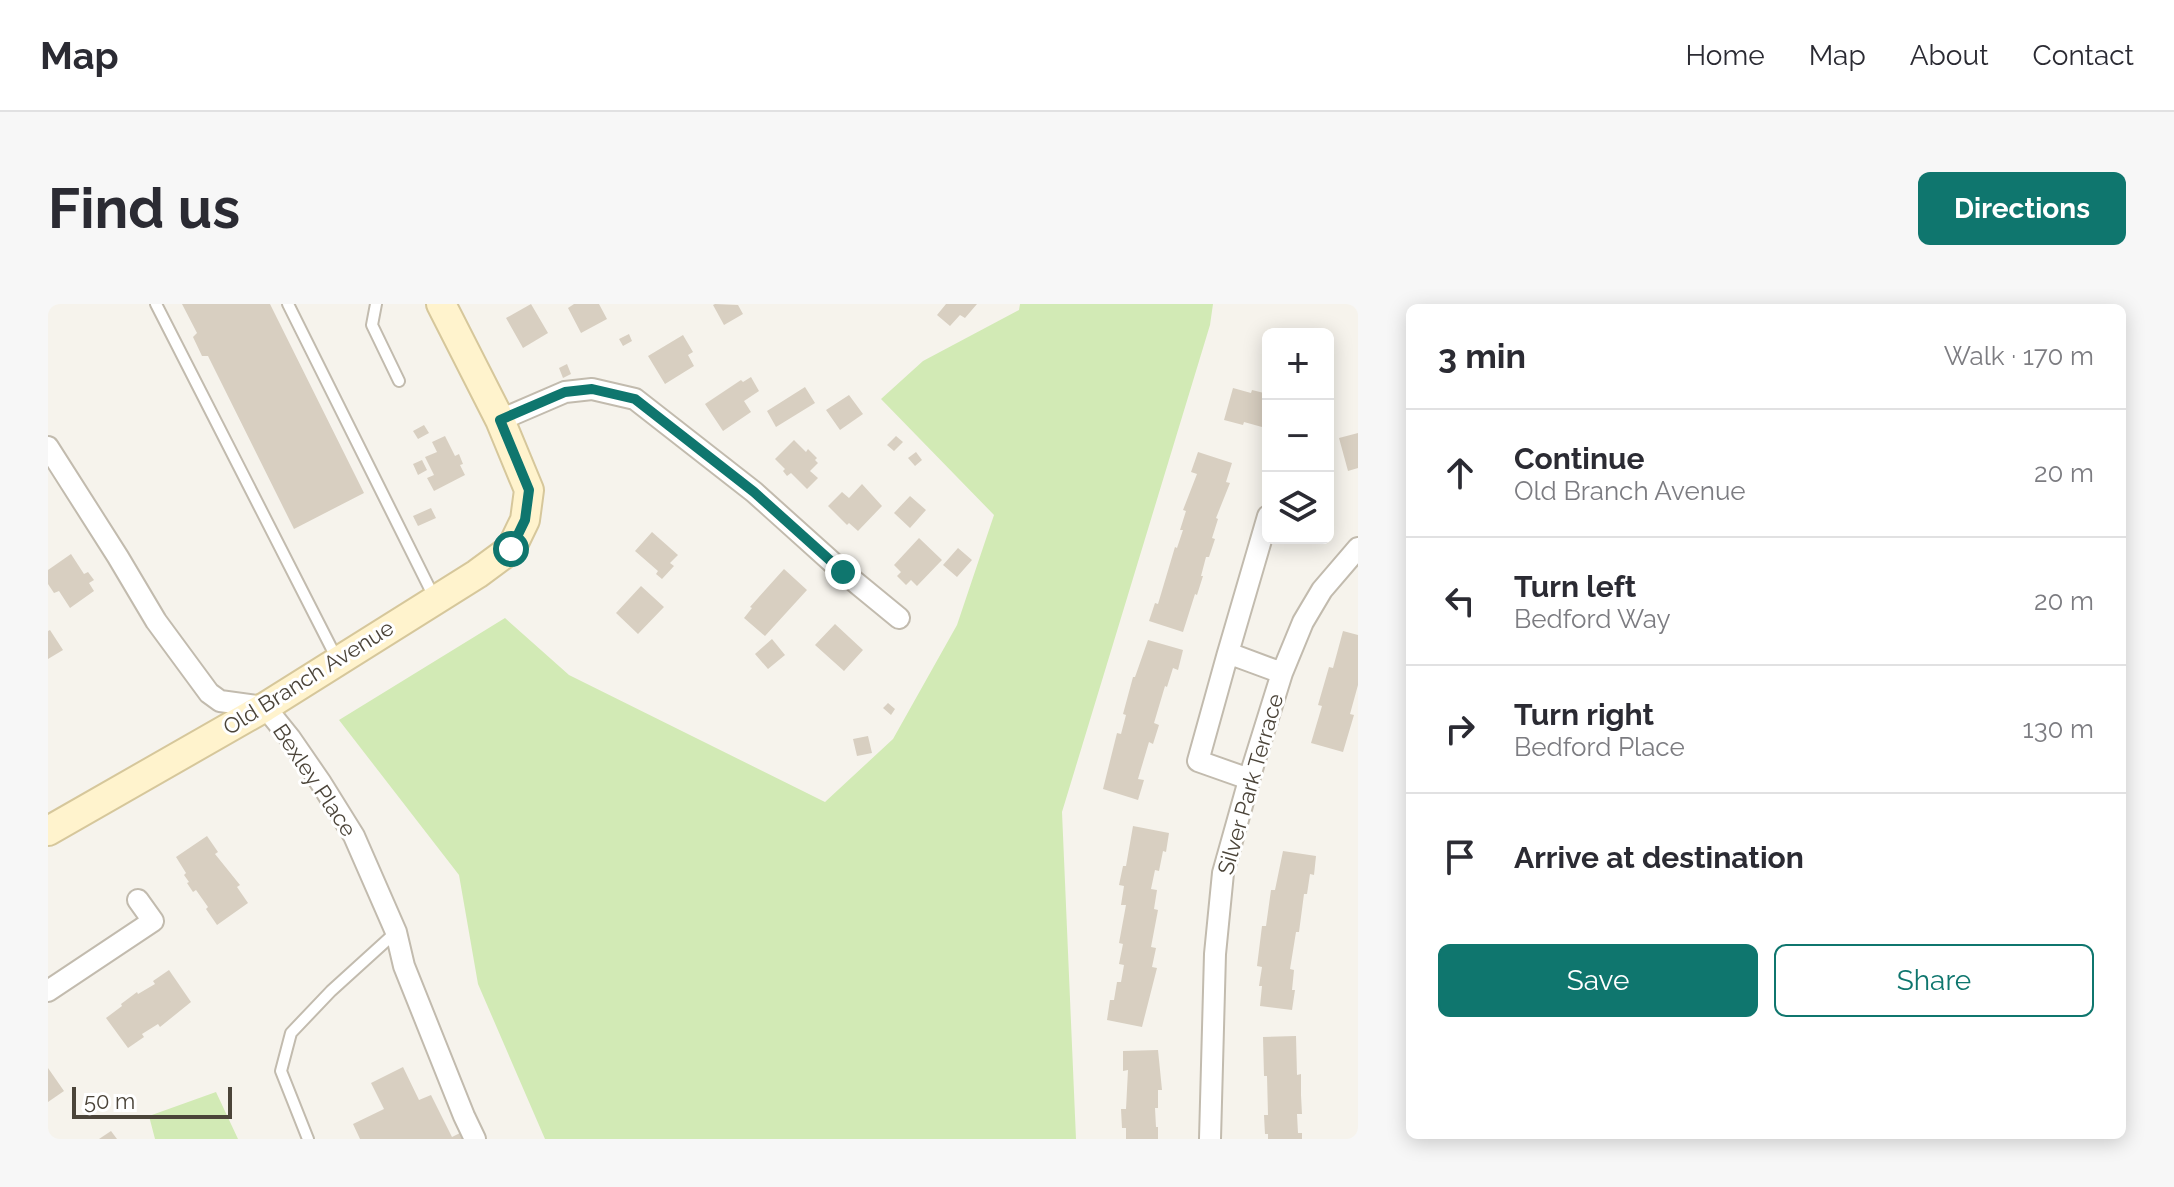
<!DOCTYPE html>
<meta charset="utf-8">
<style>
:root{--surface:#fff;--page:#f7f7f7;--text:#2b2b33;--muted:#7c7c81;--line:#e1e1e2;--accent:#0f766e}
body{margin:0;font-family:Raleway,sans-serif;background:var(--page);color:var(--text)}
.controls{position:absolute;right:24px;top:24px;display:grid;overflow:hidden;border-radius:12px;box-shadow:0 4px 20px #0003}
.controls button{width:72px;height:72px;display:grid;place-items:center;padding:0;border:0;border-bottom:2px solid var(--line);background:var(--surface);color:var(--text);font:40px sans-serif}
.scale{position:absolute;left:24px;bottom:20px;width:160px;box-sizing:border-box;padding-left:8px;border:4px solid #4b4439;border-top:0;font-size:22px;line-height:28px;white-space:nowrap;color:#4b4439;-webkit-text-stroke:6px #fff;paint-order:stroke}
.stop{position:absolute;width:24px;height:24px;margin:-18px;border:6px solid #0f766e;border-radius:50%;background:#fff}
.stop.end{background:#0f766e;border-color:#fff;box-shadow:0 2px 8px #0008}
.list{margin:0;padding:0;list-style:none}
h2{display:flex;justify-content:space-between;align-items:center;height:104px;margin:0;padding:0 32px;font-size:34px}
h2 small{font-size:26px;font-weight:400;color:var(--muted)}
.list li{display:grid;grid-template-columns:52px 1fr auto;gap:24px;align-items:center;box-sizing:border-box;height:128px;padding:0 32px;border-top:2px solid var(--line)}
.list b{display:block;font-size:30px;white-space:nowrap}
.list p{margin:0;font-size:26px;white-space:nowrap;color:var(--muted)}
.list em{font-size:26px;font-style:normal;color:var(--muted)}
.actions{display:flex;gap:16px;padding:24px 32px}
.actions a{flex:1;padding:18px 0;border:2px solid var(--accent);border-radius:12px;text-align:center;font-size:28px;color:var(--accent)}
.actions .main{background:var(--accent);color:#fff}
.icon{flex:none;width:44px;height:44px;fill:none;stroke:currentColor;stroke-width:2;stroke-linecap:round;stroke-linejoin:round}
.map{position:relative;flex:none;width:1310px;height:835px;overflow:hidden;border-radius:12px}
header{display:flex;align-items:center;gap:48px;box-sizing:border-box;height:112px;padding:0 40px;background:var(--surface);border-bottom:2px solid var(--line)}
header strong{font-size:38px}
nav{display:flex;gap:44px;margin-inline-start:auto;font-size:28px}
.intro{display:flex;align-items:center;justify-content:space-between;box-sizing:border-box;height:192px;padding:0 48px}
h1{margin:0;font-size:56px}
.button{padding:20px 36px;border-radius:12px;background:var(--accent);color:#fff;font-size:28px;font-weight:700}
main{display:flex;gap:48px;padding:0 48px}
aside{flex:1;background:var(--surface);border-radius:12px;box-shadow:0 4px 20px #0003}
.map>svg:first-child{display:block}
.green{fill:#d2eab5}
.building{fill:#d8cfc1}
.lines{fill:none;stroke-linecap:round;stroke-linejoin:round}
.lane-casing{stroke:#c2bbae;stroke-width:14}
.street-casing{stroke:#c2bbae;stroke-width:24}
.secondary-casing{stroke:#d6c79b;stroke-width:32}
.lane{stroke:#fff;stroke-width:10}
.street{stroke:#fff;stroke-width:20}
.secondary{stroke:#fff3cd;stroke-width:28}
.route{stroke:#0f766e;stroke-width:10}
.labels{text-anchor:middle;stroke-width:6;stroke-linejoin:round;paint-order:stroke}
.street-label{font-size:22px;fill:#4b4439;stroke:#fff}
</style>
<header>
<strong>Map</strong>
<nav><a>Home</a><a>Map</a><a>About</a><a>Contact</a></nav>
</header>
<div class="intro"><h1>Find us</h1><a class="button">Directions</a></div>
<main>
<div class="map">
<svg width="1310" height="835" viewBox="0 0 1310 835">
<rect width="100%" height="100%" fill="#f6f3ec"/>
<!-- green -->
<path class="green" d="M972,0H1165L1162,21L1014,508L1028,835H497L430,680L411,571L291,416L457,314L521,371L777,498L845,435L909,321L946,211L833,95L875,57L971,6Z
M168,788L190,835H107L101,812Z"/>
<!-- building -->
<path class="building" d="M134,0H222L316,189L246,225L160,52H154L145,33L149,29Z
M483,0L500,29L475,44L458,14Z
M526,0H551L559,15L533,29L520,4Z
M667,0L690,1L695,10L676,21L665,1Z
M898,0H929L917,14L912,11L902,22L889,11Z
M581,30L584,37L575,42L571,35Z
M635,31L645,48L640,51L646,62L617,80L600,52Z
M519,60L523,70L515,74L511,64Z
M703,73L711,87L696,97L703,108L675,127L657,100L693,76L695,78Z
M757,83L767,99L728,123L719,107Z
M1185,84L1203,89L1204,86L1220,90V120L1216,118L1214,123L1196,118L1195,121L1176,116Z
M801,91L815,110L792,126L778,106Z
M376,121L381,129L370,135L365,127Z
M1310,129V164L1300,167L1291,134Z
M397,132L407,152L411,150L415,160L412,161L417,171L386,187L379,174L386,171L377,153L389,148L384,138Z
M848,132L855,138L846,147L839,141Z
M746,136L758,148L760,145L769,154L767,156L770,159L762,167L770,174L759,185L743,169L739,172L735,167L737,165L727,155Z
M868,148L874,156L867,162L860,154Z
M1150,148L1184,159L1178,178L1182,179L1168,214L1170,215L1164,234L1167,235L1161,253H1158L1153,272H1155L1149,291L1147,290L1135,328L1101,317L1107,299L1110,300L1127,243L1129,244L1135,226H1132L1138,207L1135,206L1149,170L1143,168Z
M374,156L379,166L370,171L365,160Z
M814,180L834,202L810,227L801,219L799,221L780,202L794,188L801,194Z
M862,192L878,206L862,224L846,209Z
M383,204L388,214L370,222L365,212Z
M604,228L630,251L622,259L626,262L614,275L608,270L610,267L587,247Z
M871,234L894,256L869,282L863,276L858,281L849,272L853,268L846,261Z
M910,244L924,256L909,273L895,261Z
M23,250L36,270L40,268L46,276L41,279L46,287L22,304L11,287L6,289L0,280V266Z
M736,265L759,286L717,332L696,314L704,304L702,303Z
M593,282L616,303L590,330L568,309Z
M787,320L815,346L796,367L767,341Z
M2,326L15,346L0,355V327Z
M1295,327L1310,331V381L1302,410L1306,411L1295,448L1263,439L1274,402L1270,401L1281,363L1285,364Z
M724,335L737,351L720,365L707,350Z
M1100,336L1135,346L1130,366L1125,364L1119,383L1117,382L1106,419L1111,421L1105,440L1101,438L1090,475L1096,476L1090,496L1055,485L1069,429L1073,430L1078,411L1075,410L1085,373H1087Z
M840,399L847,405L843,411L835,404Z
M820,432L824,449L809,452L805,435Z
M1085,522L1121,529L1118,548L1115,547L1111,567L1107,566L1103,585L1109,586L1106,605L1110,606L1103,643L1108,644L1104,663L1109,664L1094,723L1059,716L1062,696H1066L1069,678H1073L1076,661L1071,660L1075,640L1071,639L1078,601H1073L1076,582L1071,581L1075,562H1078Z
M159,532L170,548L167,550L192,581L189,583L200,599L169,621L158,605L160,603L148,586L145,588L139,579L141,578L136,571L138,569L128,553Z
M1235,547L1268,552L1266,571L1262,570L1259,590H1256L1251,628H1248L1242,665L1246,666L1244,686H1247L1244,706L1212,702L1214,682H1211L1214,663L1209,662L1214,622H1218L1223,586H1227Z
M121,666L143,698L112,723L110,720L94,730L96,733L80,744L58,714L74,702L73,700L89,688L90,690L107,680L105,677Z
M1248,732L1249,771L1253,770V791L1254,810H1249L1250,829H1254V835H1220V830H1217L1216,811H1220L1219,772H1216L1215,733Z
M1110,746L1114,786H1110V804H1107L1108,823H1110V835H1078V824H1074L1073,805H1078L1080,766L1075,767V747Z
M355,763L371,796L383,791L404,833L412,829L415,835H312L305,820L336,805L323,779Z
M0,764L16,787L0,798Z
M63,827L69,835H51Z"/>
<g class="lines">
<!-- lane casing -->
<g class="lane-casing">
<path id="lane" d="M108,0L289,355
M240,0L386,293
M328,0L324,21L351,77
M260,835L233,767L243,729L283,687L348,628"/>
</g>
<!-- street casing -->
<g class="street-casing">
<path id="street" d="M452,116L517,88L544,85L587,95L706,188L795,268L851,314
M0,143L70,253L108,317L161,389L172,397L217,403L242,434L273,479L306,532L348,628L356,662L416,812L427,835
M1220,212L1180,349L1234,369
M1180,349L1150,457L1201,475
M0,687L105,617L90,596
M1162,835L1167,650L1175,569L1205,462L1234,369L1255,318L1274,286L1310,244"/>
</g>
<!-- secondary casing -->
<g class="secondary-casing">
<path id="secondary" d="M0,527L217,403L429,270L463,245L477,216L481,186L452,116L393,0"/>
</g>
<!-- lane -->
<use href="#lane" class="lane"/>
<!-- street -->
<use href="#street" class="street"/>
<!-- secondary -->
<use href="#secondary" class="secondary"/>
</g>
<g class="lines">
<!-- route -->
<path class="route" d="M463,245L477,216L481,186L452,116L517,88L544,85L587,95L706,188L795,268"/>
</g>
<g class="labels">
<!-- street labels -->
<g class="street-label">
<text transform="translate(260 373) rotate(-32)" y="8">Old Branch Avenue</text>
<text transform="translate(267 476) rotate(56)" y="8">Bexley Place</text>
<text transform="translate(1202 480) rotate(-74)" y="8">Silver Park Terrace</text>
</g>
</g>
</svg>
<div class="controls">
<button>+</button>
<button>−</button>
<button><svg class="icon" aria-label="layers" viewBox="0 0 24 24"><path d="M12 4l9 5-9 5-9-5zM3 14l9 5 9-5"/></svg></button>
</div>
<div class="scale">50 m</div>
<div class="stop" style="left:463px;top:245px"></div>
<div class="stop end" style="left:795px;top:268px"></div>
</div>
<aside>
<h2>3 min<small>Walk · 170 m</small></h2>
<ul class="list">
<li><svg class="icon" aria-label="ahead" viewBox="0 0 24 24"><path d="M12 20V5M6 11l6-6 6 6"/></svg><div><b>Continue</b><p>Old Branch Avenue</p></div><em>20 m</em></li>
<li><svg class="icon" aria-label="left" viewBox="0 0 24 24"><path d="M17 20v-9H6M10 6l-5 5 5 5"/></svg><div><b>Turn left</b><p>Bedford Way</p></div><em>20 m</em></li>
<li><svg class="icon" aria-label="right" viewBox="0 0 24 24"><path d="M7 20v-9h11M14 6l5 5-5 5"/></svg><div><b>Turn right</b><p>Bedford Place</p></div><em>130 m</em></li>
<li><svg class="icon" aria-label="arrive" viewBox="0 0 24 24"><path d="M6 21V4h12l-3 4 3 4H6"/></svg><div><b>Arrive at destination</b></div></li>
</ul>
<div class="actions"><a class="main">Save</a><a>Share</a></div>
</aside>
</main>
